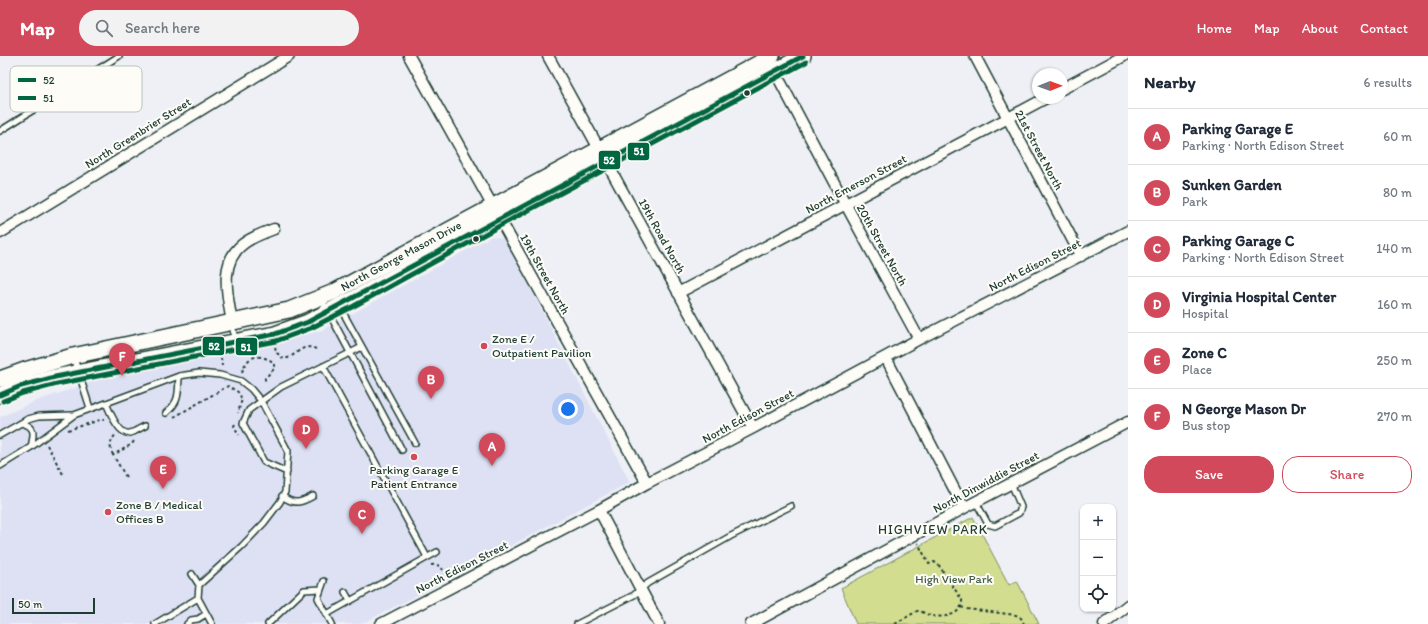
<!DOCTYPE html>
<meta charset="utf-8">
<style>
:root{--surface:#fff;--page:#f2f2f3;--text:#1f2937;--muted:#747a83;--line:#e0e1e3;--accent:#d1495b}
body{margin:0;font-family:Itim,sans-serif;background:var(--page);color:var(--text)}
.controls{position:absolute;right:12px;bottom:12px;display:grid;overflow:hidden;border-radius:8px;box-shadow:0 1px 3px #0004}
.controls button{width:36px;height:36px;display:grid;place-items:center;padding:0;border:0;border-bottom:1px solid var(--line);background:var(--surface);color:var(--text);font:20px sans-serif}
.compass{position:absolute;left:1032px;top:12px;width:36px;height:36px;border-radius:50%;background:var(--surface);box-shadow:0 1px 3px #0004;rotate:89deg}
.scale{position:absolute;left:12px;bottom:10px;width:83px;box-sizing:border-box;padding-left:4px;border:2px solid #1f3d34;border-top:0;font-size:11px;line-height:14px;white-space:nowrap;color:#1f3d34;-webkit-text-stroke:3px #fdfcf7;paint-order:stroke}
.you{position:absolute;left:568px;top:353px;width:14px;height:14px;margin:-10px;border:3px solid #fff;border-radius:50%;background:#1a73e8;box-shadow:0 0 0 6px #1a73e833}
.badge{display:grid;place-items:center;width:26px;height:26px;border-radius:50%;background:var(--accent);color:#fff;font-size:13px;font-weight:700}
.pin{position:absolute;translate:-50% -33px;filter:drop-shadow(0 1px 2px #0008)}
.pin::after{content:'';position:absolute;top:21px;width:14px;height:12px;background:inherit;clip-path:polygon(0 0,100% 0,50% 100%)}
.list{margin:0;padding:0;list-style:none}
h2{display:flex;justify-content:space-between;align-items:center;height:52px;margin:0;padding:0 16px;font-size:17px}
h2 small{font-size:13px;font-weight:400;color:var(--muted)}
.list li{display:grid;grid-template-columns:26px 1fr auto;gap:12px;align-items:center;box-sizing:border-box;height:56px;padding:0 16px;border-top:1px solid var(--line)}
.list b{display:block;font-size:15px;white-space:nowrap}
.list p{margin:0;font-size:13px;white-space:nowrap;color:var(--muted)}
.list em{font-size:13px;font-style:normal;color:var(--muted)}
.actions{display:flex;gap:8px;padding:12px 16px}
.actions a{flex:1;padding:9px 0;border:1px solid var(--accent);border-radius:16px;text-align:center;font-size:14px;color:var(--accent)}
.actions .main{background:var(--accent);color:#fff}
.icon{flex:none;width:22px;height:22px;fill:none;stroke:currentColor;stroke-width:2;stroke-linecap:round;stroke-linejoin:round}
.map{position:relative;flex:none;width:1128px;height:568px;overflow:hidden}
header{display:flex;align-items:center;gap:24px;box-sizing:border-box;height:56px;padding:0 20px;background:var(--accent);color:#fff}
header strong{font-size:19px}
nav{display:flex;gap:22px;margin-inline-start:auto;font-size:14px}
.search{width:280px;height:36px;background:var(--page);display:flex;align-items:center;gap:10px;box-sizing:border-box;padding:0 14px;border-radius:22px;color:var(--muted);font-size:15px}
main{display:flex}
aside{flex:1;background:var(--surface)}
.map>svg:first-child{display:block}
.built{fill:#dee1f4}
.green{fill:#d2dd90;stroke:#788d62}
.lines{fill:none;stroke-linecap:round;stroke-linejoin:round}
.service-casing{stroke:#1f3d34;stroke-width:8}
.minor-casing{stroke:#1f3d34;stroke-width:13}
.secondary-casing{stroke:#1f3d34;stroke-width:18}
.path{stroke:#1f3d34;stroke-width:2;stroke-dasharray:3 3;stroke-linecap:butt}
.service{stroke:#fdfcf7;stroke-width:5}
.minor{stroke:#fdfcf7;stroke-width:10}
.secondary{stroke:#fdfcf7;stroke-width:15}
.bus-1-casing{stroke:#fdfcf7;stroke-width:8}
.bus-2-casing{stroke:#fdfcf7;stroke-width:8}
.bus-1{stroke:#006641;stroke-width:5}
.bus-2{stroke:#006641;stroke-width:5}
.bus-dot{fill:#1f3d34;stroke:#fdfcf7;stroke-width:1.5}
.poi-dot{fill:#d1495b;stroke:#fdfcf7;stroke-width:1.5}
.labels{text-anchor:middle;stroke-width:4;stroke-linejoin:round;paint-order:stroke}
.street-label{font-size:12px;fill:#1f3d34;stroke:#fdfcf7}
.poi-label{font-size:12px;fill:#1f3d34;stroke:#fdfcf7;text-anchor:start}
.park-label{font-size:12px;fill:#435d46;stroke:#fdfcf7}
.neighbourhood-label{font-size:13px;letter-spacing:1px;fill:#1f3d34;stroke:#fdfcf7}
.key{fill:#fdfcf7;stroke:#bac3bc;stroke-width:1}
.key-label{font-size:11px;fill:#1f3d34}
.line-badge{stroke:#fdfcf7;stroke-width:1.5}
.badge-label{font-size:11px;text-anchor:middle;font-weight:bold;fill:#fff}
</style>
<header>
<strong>Map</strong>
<div class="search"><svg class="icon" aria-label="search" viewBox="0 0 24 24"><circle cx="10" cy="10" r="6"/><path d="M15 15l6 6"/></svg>Search here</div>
<nav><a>Home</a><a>Map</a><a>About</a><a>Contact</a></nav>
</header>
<main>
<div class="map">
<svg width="1128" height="568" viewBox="0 0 1128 568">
<rect width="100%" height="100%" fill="#eff0f6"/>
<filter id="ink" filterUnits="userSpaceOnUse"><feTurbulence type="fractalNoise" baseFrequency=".025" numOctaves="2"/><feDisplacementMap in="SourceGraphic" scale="8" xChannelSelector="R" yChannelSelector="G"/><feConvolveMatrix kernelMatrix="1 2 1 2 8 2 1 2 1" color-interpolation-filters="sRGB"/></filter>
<g filter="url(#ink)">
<!-- built -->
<path class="built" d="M492,180L505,183L630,426L460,517L361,568H0V361L36,345L98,324L254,292L323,274Z"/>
<!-- green -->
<path class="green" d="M973,461L1009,529L1017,525L1039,568H856L841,532Z"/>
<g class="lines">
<!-- service casing -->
<g class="service-casing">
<path id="service" d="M0,75L119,0
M321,242L402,394
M340,251L415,387
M232,267L235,285
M74,302L90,352
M323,310L427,501
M106,347C110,356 119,380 130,377C135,376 140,372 145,370
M166,357C180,345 178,338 179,320
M21,367C36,370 34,378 31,391
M0,379L28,363L39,360L73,359
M0,410L31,391L74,359L179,320L199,317L220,319L241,325L251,333L261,345L288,395L285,436L280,446L264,467L242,490L199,529L198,542L155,568
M287,416L264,406L243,367L249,354L281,331L362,291
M282,440C294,449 301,447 313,440
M976,446L988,468L995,470L1019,457L1021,451L1011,427
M192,518L199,529
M324,525L318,542L332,568
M345,536L350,545
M198,542L212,568
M327,558L437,496
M187,568L191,564L198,563L206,558
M268,568L304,534L320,533
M577,568L634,539L648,527L731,480L791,450"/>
</g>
<!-- minor casing -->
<g class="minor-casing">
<path id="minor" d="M409,0L647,427
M548,0L753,372
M975,0L1081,200
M772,10L846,149L919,283
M1062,33L1124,0
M0,177L289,0
M678,237L1046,42
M232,267C228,241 218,207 243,188C252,181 263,177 274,173
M886,302L964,452
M599,454L659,568
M381,568L599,454L647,427L753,372L919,283L1128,175
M751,568L964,452L1128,366
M1104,568L1128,549"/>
</g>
<!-- secondary casing -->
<g class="secondary-casing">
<g id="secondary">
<path id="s1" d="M0,323L25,314L73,300L289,254L334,236L772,0"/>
<path d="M0,339L21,330L55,321L275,278L308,266L351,244L511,156L803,0"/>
</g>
</g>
<!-- path -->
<path class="path" d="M275,291L277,297L284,303C296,301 302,286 316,293
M221,302L222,310
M242,316C247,299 259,297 273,306L275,312L265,322V327
M174,361L228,330L238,336L242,343L238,357
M235,368L234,370L239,379
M68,374L100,364H104
M47,389L64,420
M113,399C109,390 110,386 116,378
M126,421L113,399L132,388L134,385
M431,509C437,508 440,509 443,514
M961,551L967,553L1016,559L1021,562L1024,568
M895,568L917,555C923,555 927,559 932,560C944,562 963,559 962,544L938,508L934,506L929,508L918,487"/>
<!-- service -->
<use href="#service" class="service"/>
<!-- minor -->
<use href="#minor" class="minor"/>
<!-- secondary -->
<use href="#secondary" class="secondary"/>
<!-- bus-1 casing -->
<g class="bus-1-casing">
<path id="bus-1" d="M0,339L21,330L55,321L275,278L308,266L803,0"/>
</g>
<!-- bus-2 casing -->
<g class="bus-2-casing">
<path id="bus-2" d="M3,345L23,337L57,328L276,285L311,272L354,250L514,162L806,6"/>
</g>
<!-- bus-1 -->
<use href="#bus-1" class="bus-1"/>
<!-- bus-2 -->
<use href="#bus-2" class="bus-2"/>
</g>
</g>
<!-- markers -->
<g class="bus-dot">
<circle cx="747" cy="37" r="3.5"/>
<circle cx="476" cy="183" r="3.5"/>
</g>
<g class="poi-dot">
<circle cx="484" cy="290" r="4"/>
<circle cx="414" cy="401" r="4"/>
<circle cx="108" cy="456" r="4"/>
</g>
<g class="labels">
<!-- street labels -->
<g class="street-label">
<text transform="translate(138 77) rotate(-32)" y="4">North Greenbrier Street</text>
<text transform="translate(1039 94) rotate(62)" y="4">21st Street North</text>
<text transform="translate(856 128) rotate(-28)" y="4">North Emerson Street</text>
<text transform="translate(662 180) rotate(61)" y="4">19th Road North</text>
<text transform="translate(882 189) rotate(61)" y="4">20th Street North</text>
<text dy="4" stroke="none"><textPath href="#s1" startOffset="422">North George Mason Drive</textPath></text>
<text transform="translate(1035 209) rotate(-27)" y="4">North Edison Street</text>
<text transform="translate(545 218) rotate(61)" y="4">19th Street North</text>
<text transform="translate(748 360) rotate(-28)" y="4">North Edison Street</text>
<text transform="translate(986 426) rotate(-28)" y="4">North Dinwiddie Street</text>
<text transform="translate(462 511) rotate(-27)" y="4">North Edison Street</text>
</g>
<!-- poi labels -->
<g class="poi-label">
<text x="492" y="287">Zone E /<tspan x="492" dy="14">Outpatient Pavilion</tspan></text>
<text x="414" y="418" text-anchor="middle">Parking Garage E<tspan x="414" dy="14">Patient Entrance</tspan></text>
<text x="116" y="453">Zone B / Medical<tspan x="116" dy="14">Offices B</tspan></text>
</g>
<!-- park labels -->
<g class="park-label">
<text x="954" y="527">High View Park</text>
</g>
<!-- neighbourhood labels -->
<g class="neighbourhood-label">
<text x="933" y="478">HIGHVIEW PARK</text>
</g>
</g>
<!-- legend -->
<rect x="10" y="10" width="132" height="46" rx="6" class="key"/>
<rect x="18" y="22" width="18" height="4" fill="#006641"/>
<rect x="18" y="40" width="18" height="4" fill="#006641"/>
<g class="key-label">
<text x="43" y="28">52</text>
<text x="43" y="46">51</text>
</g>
<g class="line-badge">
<rect x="627" y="86" width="23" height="19" rx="4" fill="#006641"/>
<rect x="598" y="94" width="23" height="20" rx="4" fill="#006641"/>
<rect x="202" y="280" width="23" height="20" rx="4" fill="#006641"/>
<rect x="235" y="281" width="23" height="19" rx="4" fill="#006641"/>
</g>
<g class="badge-label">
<text x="639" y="99">51</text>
<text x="609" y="108">52</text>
<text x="214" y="294">52</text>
<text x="246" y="295">51</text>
</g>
</svg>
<div class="controls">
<button>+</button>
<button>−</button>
<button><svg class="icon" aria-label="locate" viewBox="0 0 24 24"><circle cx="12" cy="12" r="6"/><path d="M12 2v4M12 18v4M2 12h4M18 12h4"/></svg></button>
</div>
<svg class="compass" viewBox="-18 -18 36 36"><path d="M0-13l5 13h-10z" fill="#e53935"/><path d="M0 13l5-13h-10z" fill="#747a83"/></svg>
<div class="scale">50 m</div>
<div class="you"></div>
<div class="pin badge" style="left:492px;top:410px">A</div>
<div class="pin badge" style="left:431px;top:343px">B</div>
<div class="pin badge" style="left:362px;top:478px">C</div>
<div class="pin badge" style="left:306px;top:393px">D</div>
<div class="pin badge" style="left:163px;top:433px">E</div>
<div class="pin badge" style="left:122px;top:320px">F</div>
</div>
<aside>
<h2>Nearby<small>6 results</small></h2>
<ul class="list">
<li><span class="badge">A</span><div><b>Parking Garage E</b><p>Parking · North Edison Street</p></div><em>60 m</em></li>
<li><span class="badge">B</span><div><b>Sunken Garden</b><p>Park</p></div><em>80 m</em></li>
<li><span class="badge">C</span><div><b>Parking Garage C</b><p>Parking · North Edison Street</p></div><em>140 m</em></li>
<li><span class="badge">D</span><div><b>Virginia Hospital Center</b><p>Hospital</p></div><em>160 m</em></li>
<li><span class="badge">E</span><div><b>Zone C</b><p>Place</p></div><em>250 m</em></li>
<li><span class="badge">F</span><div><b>N George Mason Dr</b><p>Bus stop</p></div><em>270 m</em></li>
</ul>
<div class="actions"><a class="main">Save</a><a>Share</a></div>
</aside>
</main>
